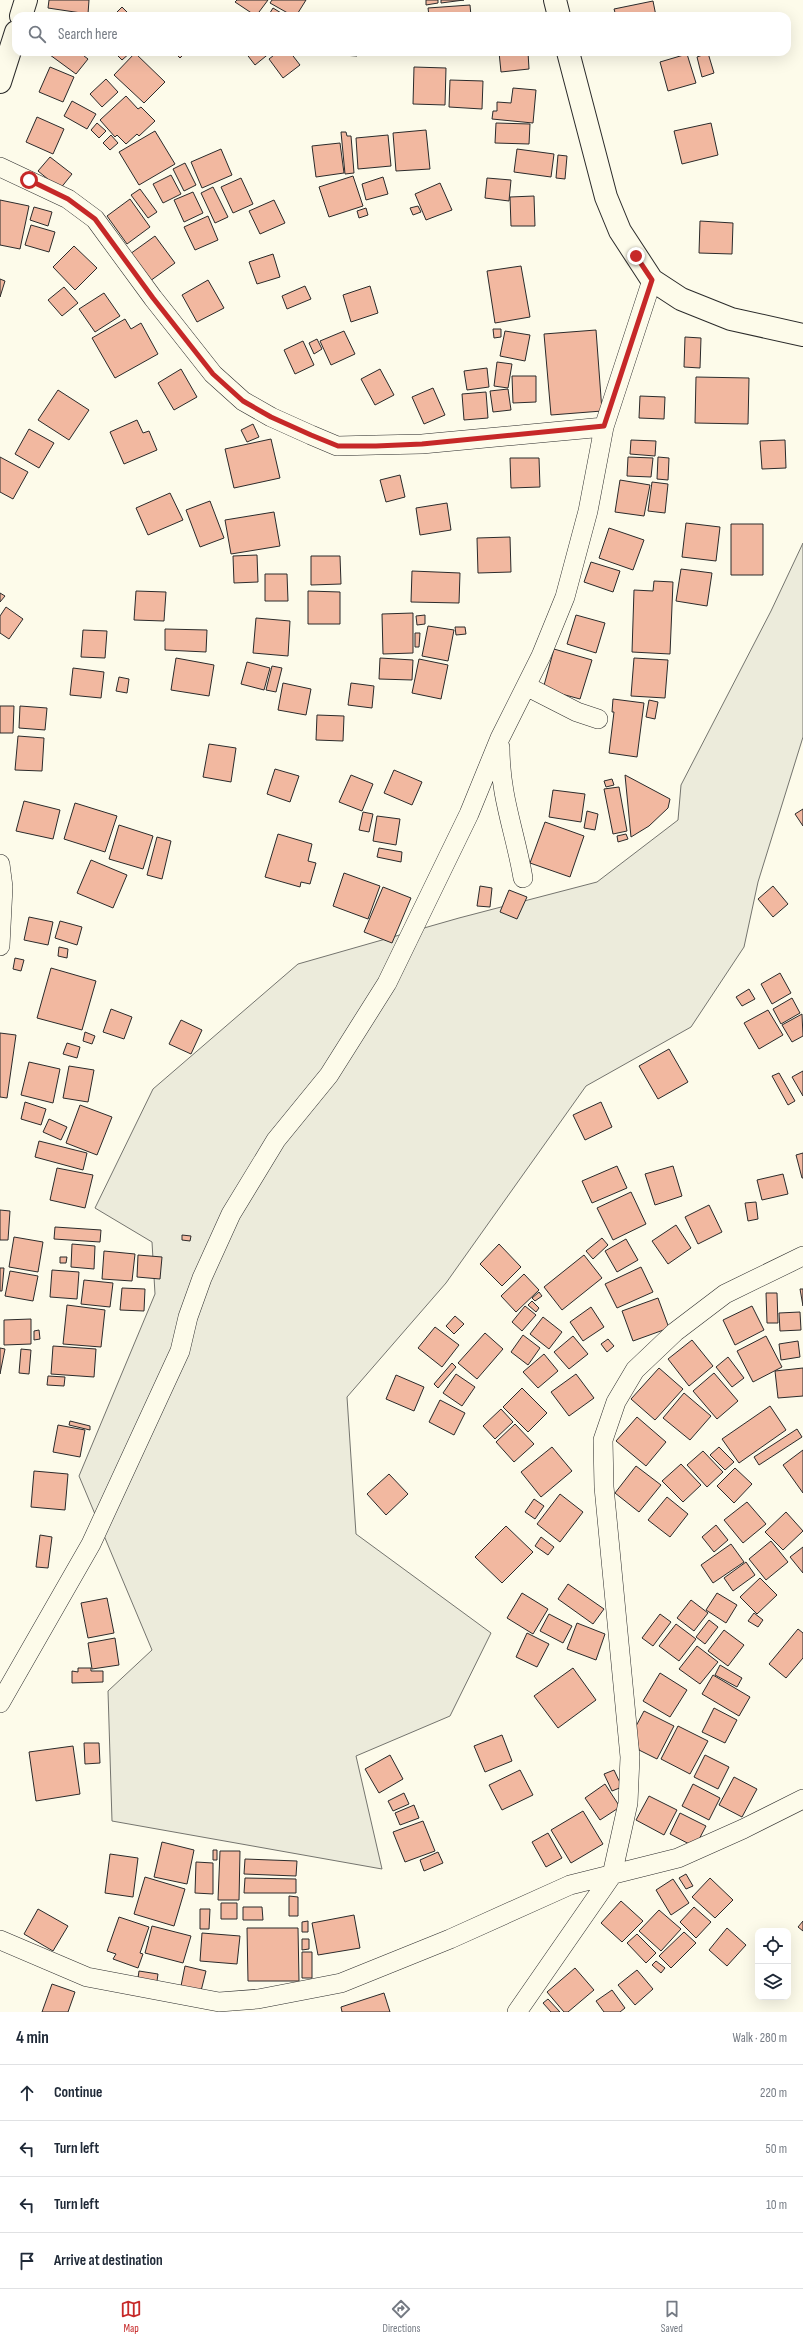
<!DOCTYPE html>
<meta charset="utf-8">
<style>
:root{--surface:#fff;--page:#f2f2f3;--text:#1f2937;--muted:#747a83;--line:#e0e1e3;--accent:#c62828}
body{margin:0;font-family:"Sofia Sans Condensed",sans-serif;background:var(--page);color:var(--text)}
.controls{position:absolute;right:12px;bottom:12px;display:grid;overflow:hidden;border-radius:8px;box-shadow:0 4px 16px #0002}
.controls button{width:36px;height:36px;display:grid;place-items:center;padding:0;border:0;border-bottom:1px solid var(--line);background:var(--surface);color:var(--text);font:20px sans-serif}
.stop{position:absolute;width:12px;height:12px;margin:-9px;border:3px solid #c62828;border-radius:50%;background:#fff}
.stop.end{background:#c62828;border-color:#fff;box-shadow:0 1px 4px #0008}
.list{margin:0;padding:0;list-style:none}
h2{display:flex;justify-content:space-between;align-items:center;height:52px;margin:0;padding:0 16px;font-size:17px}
h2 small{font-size:13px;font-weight:400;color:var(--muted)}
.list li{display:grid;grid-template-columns:26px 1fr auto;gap:12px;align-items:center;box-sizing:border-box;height:56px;padding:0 16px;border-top:1px solid var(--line)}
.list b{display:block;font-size:15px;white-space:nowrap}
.list em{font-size:13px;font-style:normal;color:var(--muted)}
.icon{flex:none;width:22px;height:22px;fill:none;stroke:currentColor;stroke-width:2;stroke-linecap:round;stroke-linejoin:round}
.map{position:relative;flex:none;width:803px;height:2012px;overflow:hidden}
.search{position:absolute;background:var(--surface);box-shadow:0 4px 16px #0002;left:12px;right:12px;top:12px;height:44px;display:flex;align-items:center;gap:10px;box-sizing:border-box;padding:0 14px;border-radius:12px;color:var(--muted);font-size:15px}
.sheet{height:276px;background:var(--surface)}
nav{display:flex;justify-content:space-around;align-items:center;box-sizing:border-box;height:56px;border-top:1px solid var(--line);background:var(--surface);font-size:11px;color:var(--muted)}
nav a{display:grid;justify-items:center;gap:2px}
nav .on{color:var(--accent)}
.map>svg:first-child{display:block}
.green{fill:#ecebdb;stroke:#74746e}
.building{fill:#f2b8a0;stroke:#2b2b2b}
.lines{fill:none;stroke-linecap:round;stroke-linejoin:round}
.street-casing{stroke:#2b2b2b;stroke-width:20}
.secondary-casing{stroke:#2b2b2b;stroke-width:24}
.street{stroke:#fdfbea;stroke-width:19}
.secondary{stroke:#fdfbea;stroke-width:22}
.route{stroke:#c62828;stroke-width:5}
</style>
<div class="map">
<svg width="803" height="2012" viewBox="0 0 803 2012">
<rect width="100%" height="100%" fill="#fdfbea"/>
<!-- green -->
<path class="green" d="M803,543V737L758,882L744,947L691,1027L586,1086L446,1283L347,1397L356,1534L491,1633L450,1716L356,1756L382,1869L112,1821L108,1691L152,1650L79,1476L155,1294L152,1242L95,1208L153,1089L298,964L459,918L597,882L678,820L681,785L771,611Z"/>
<!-- building -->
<path class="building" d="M49,0H89L88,14L48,8Z
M237,0H268L256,16L235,2Z
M272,0H306L296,16H293L270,3Z
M426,0H438V3L426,5Z
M441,0H464L441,3Z
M653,1L656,16H616L614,9Z
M470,5L471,16H429L428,8Z
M122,7L131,16H113Z
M273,8L286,16H268Z
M504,13L505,16H486Z
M46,52H79L88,59L76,74Z
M114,52H131L122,60Z
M174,52H186L180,58Z
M245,52H271L255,65Z
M278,52H290L300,65L283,78L269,59Z
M328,52H357V56L328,54Z
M499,52H528L529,69L501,72Z
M135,53L165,82L144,103L114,75Z
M708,53L714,73L702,77L697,57Z
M687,54L696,83L668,91L660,62Z
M50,67L74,77L63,102L39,92Z
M414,67L446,68L445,105L413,104Z
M106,79L118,92L102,107L90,94Z
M450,80L483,81L482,109L449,107Z
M513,88L536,90L533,123L492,119L493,111H497V102L511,103Z
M126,96L138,109L141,107L155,121L139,136L137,134L126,144L117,135L115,137L100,120Z
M72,101L96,114L87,129L64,116Z
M37,117L64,129L53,154L26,142Z
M97,123L106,131L99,138L91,130Z
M496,123L530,124L529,144L495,143Z
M711,123L718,155L682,164L674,131Z
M426,130L430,169L396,171L393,133Z
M155,131L175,164L139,185L119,152Z
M341,132H346L347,136H351L354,173L345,174Z
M111,135L118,143L110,150L103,143Z
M388,135L391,166L358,169L356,138Z
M340,143L344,173L316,177L312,146Z
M221,149L232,175L202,188L191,162Z
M517,149L554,154L551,177L514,172Z
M558,155L567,156L565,179L556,178Z
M50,157L72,174L60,189L38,171Z
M185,163L196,185L184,191L173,169Z
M171,175L181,194L163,203L153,184Z
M353,176L363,206L329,217L319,187Z
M383,177L388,194L366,200L362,184Z
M241,178L253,204L233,213L221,187Z
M487,178L511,180L509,201L485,198Z
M440,183L452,210L426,220L415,194Z
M213,187L228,217L215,223L201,193Z
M140,189L157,212L148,218L131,195Z
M193,192L203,213L184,222L174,200Z
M534,196L535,226H511L510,197Z
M130,199L150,227L127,244L107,216Z
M0,200L29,206L20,249L0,245Z
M274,200L285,223L260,234L249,211Z
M418,206L421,212L413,215L410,208Z
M34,207L52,212L48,226L30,220Z
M366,208L368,215L359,218L357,211Z
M208,216L218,240L195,250L184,227Z
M700,221L733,223L732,254L699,253Z
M31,225L55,232L49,252L25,245Z
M155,236L175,263L150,281L130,254Z
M74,246L97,268L75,290L53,267Z
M273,254L280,277L257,284L249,262Z
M521,266L530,317L495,323L487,271Z
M0,279L5,281L0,297Z
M208,280L224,308L197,322L182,295Z
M305,286L311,299L287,309L282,296Z
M370,286L378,313L351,322L343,295Z
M64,287L78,303L62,316L48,300Z
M104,293L120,316L95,332L79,309Z
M125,319L131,329L141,323L158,354L115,378L92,338Z
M493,329H501V337L494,338Z
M596,330L602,411L551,415L544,334Z
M344,331L355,354L331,365L320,341Z
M505,331L530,335L525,361L500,356Z
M685,337L701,338L700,368L684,367Z
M317,339L322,349L314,354L309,343Z
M303,341L314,365L295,374L284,350Z
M497,362L512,364L508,388L494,386Z
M487,368L489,387L467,390L464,371Z
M181,369L197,397L174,410L158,383Z
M380,369L394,395L375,405L361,379Z
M512,376H536V402L513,403Z
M696,377L749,378L748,424L695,423Z
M433,388L445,415L424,424L412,397Z
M508,389L511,410L493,412L490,391Z
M58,390L89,410L69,440L38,420Z
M486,392L488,418L464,420L462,394Z
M640,396L665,397L664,419L639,418Z
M137,420L143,433L149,431L157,450L124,464L110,432Z
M253,424L259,437L247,442L241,430Z
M29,429L54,443L39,468L15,454Z
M271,439L280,478L234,488L225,449Z
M631,440L656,441L655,456L630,454Z
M785,440L786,468L762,469L760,441Z
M0,457L28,472L13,499L0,492Z
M628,457L653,458L651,477L627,476Z
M658,457L669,458L668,480L657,479Z
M510,458H539L540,487L511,488Z
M400,475L405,497L386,502L380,480Z
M620,480L650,485L644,516L615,512Z
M652,482L668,484L665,513L648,511Z
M170,493L183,520L148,535L136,508Z
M210,501L224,538L200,547L186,510Z
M447,503L451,530L420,535L416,508Z
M274,512L280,546L231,554L225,520Z
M686,523L720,527L716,561L682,557Z
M731,524H763V575H731Z
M609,528L644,540L633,570L599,558Z
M510,537L511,572L478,573L477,538Z
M257,555L258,582L234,583L233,556Z
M311,556H340L341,584L311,585Z
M591,562L620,571L613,592L584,582Z
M681,569L712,573L707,606L676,601Z
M412,571L460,573L459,603L411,602Z
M265,574H287L288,601H265Z
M654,581L673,582L670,654L632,652L634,590L653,591Z
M136,591L166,592L164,621L134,620Z
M308,591L340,592V624H308Z
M0,593L5,596L0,602Z
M6,607L23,619L9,639L0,633V616Z
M413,613V653L383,654L382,614Z
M425,615V624L417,625L416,616Z
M576,615L605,623L596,653L567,644Z
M256,618L290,621L288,656L253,653Z
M428,626L454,630L448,661L422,656Z
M455,627H465L466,634L456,635Z
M165,629L207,630L206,652L165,650Z
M83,630L107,631L105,658L81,657Z
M415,633H420L419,647H415Z
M554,649L592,660L580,699L543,689Z
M176,658L214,665L209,696L171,690Z
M380,658L413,660L412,680L379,679Z
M634,658L668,660L665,698L631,696Z
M419,659L448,665L441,699L412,693Z
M247,662L270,668L264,690L241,684Z
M272,666L282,668L276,692L266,690Z
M73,668L104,672L101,698L70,695Z
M119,677L129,679L127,693L116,691Z
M283,683L311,689L306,715L278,710Z
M351,683L374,686L372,708L348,705Z
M613,699L644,703L637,757L609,753L614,712H612Z
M649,700L658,702L655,719L646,717Z
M0,706H14L13,733H0Z
M20,706L47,708L45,730L19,728Z
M317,715L344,716L343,741L316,740Z
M18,736L44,738L42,771L15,770Z
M209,744L236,748L231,782L203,777Z
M275,769L299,776L290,802L267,794Z
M394,770L422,782L412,805L384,793Z
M351,775L373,784L362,811L339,802Z
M625,775L670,799L668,808L649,826L631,837Z
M612,779L614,785L606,787L604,781Z
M619,787L627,831L613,834L604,789Z
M553,790L585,794L581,822L549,817Z
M24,801L60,810L53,839L16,831Z
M75,803L117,816L105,852L64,839Z
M803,809V826L795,814Z
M587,811L598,814L595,830L584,828Z
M363,812L373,814L369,832L359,830Z
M377,816L400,819L396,845L373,841Z
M545,822L584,836L570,877L530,863Z
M119,825L153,836L143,869L109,859Z
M278,834L312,844L308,861L316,863L310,884L301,882L300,887L265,877Z
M626,834L628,839L618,842L617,836Z
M157,837L171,841L162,879L147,875Z
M379,848L402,852L401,862L377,857Z
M91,860L127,875L113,908L77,893Z
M344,873L380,886L368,919L333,906Z
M480,886L492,888L490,907L477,906Z
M773,886L788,904L773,917L758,899Z
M383,887L411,898L392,943L364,932Z
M509,890L527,897L517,919L500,912Z
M29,917L53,922L48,945L24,940Z
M60,921L82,927L77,945L55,938Z
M59,947L68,949L67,958L58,956Z
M15,958L24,960L21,971L13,969Z
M51,968L96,981L82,1030L37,1018Z
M780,973L791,993L772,1004L761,984Z
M749,989L755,999L742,1006L736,997Z
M792,998L800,1013L781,1024L773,1009Z
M111,1009L132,1017L124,1039L103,1032Z
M768,1010L783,1035L759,1049L744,1023Z
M802,1014L803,1036L792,1042L782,1025Z
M181,1020L202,1030L191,1054L169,1044Z
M85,1032L95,1036L92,1044L83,1041Z
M0,1033L16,1035L7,1098L0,1097Z
M67,1043L80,1047L77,1058L63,1054Z
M669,1049L688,1082L658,1099L639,1066Z
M29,1062L60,1069L53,1103L21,1095Z
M69,1066L94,1070L88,1102L63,1098Z
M803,1071V1096L792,1077Z
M779,1073L795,1101L788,1105L772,1076Z
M25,1102L46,1109L41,1125L21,1119Z
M601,1102L612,1127L585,1140L573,1115Z
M80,1105L112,1117L97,1155L66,1143Z
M49,1119L67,1127L61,1140L43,1132Z
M39,1141L87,1153L83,1170L35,1157Z
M803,1153V1178H802L796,1155Z
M617,1166L627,1188L592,1203L582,1181Z
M673,1166L682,1196L655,1205L645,1174Z
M57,1168L93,1175L85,1208L50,1200Z
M783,1174L788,1194L762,1200L757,1180Z
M631,1192L646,1224L613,1240L597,1208Z
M756,1202L758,1219L748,1221L745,1203Z
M709,1205L722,1232L698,1244L685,1217Z
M0,1210L10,1211L8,1240H0Z
M676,1225L691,1248L668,1264L652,1241Z
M55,1227L101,1230L100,1242L54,1239Z
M182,1235L191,1236L190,1241L182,1240Z
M14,1237L43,1242L38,1272L9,1267Z
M602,1238L608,1245L593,1259L586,1251Z
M626,1239L638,1260L617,1272L605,1251Z
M72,1244L95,1246L94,1269L71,1267Z
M499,1244L521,1267L502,1286L480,1264Z
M104,1251L135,1254L132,1281L102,1279Z
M138,1255L162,1257L160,1279L137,1277Z
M584,1255L602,1278L562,1310L544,1287Z
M60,1257H67L66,1263H60Z
M641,1267L653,1292L617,1308L605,1284Z
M0,1268H4L2,1291H0Z
M52,1270L79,1272L77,1299L50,1297Z
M10,1271L38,1276L33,1301L5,1296Z
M524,1274L539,1290L516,1312L501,1296Z
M84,1280L113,1283L110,1307L81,1304Z
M122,1288L145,1289L144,1311L120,1310Z
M800,1289H803V1306Z
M539,1292L542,1296L535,1301L532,1298Z
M766,1293H777L778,1323H767Z
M658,1298L669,1328L633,1341L622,1311Z
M532,1301L539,1308L536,1312L528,1305Z
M67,1305L105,1310L101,1347L63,1344Z
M525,1306L536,1315L522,1331L512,1322Z
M752,1306L764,1330L735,1345L723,1320Z
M591,1307L604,1327L583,1341L570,1322Z
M800,1312L801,1330L780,1331L779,1313Z
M455,1316L464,1324L454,1334L446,1326Z
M543,1317L562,1332L549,1349L530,1334Z
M31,1319V1344L4,1345V1320Z
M435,1327L459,1345L442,1367L418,1348Z
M39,1330L40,1339L34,1340V1331Z
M485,1333L503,1349L477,1379L458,1363Z
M523,1335L540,1348L528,1365L511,1352Z
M573,1336L588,1354L569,1369L554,1352Z
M766,1336L782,1367L753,1382L737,1351Z
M608,1339L614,1346L607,1352L601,1344Z
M692,1340L713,1366L689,1386L668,1359Z
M798,1341L800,1357L781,1360L779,1344Z
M53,1346L96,1349L94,1377L51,1374Z
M0,1348L5,1349L0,1374Z
M21,1349L31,1350L29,1374L19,1373Z
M544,1354L558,1371L538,1388L523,1372Z
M728,1357L744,1378L732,1387L716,1367Z
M452,1363L456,1367L438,1388L434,1384Z
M659,1368L683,1389L655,1420L631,1399Z
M803,1368V1396L778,1398L775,1371Z
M714,1373L738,1401L717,1419L693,1391Z
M456,1374L475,1387L462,1406L443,1393Z
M576,1374L594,1398L569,1416L551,1392Z
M396,1375L424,1387L414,1411L386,1399Z
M48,1376L65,1377L64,1386L47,1385Z
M522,1388L547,1413L528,1432L503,1407Z
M684,1393L711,1416L690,1440L663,1418Z
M440,1400L465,1413L454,1435L429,1422Z
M770,1406L786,1430L739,1463L722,1439Z
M501,1409L513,1422L495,1439L483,1426Z
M637,1417L666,1442L646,1466L616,1441Z
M70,1421L90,1426V1430L69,1425Z
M515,1424L534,1444L514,1462L496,1442Z
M58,1425L85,1430L80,1457L53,1452Z
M797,1429L802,1437L759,1465L754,1457Z
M552,1447L572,1471L541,1497L521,1472Z
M719,1447L734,1462L725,1470L710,1455Z
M803,1450V1493L783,1465Z
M703,1451L723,1472L707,1487L687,1465Z
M681,1464L701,1485L683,1502L662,1481Z
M636,1466L661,1485L639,1512L615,1493Z
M735,1468L752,1484L734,1503L717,1486Z
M34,1471L68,1474L65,1510L31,1507Z
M389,1474L408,1494L386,1515L367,1494Z
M560,1494L583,1512L560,1542L537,1524Z
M667,1497L688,1514L670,1537L648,1520Z
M534,1499L544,1506L535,1519L525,1512Z
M747,1502L766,1524L743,1543L724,1520Z
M786,1512L803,1531L783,1550L765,1532Z
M716,1525L728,1540L714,1552L702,1537Z
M506,1526L533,1552L502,1583L475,1557Z
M40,1535L52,1537L48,1568L36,1567Z
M541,1537L554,1547L548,1555L535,1546Z
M771,1541L788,1562L766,1580L749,1559Z
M731,1544L744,1562L713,1583L701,1565Z
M803,1547V1573L790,1557Z
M746,1562L755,1575L733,1591L724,1578Z
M760,1578L777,1595L757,1614L740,1597Z
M568,1584L604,1609L593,1624L558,1599Z
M522,1593L548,1609L533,1634L507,1618Z
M717,1593L737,1605L726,1623L706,1610Z
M107,1598L114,1633L88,1638L81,1603Z
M691,1600L708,1613L694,1631L677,1618Z
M754,1613L763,1620L758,1627L748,1621Z
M549,1614L572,1626L563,1643L540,1631Z
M660,1614L671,1622L653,1646L642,1638Z
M709,1620L718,1627L705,1644L696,1637Z
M577,1623L605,1634L596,1660L567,1649Z
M676,1624L696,1639L679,1661L659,1646Z
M798,1629L803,1633V1658L786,1678L769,1664Z
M724,1630L744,1645L728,1666L708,1651Z
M527,1633L549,1644L537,1667L516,1657Z
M115,1638L119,1665L92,1669L88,1643Z
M697,1646L718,1662L700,1684L679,1669Z
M720,1665L742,1678L737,1687L715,1675Z
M78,1668H91V1671H103V1682L72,1683V1671L78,1672Z
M573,1668L596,1700L558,1728L534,1696Z
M660,1673L687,1690L670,1717L643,1701Z
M713,1675L750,1697L739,1716L702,1694Z
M714,1708L737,1720L725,1743L702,1732Z
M644,1711L674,1726L657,1759L639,1750L635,1728Z
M678,1726L708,1741L690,1774L661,1759Z
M502,1735L512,1761L485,1772L474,1746Z
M84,1743H99L100,1763L85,1764Z
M73,1746L80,1794L36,1801L29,1752Z
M390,1755L403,1779L379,1793L365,1769Z
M705,1755L729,1767L718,1789L694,1777Z
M520,1770L533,1795L502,1810L489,1785Z
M614,1770L622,1787L612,1791L604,1774Z
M734,1777L757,1789L742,1817L719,1805Z
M605,1784L620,1807L600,1820L585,1798Z
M693,1784L720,1798L709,1820L682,1806Z
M404,1793L409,1804L393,1811L388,1801Z
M649,1796L677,1810L664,1835L636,1820Z
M414,1805L419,1818L400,1825L395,1813Z
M583,1811L603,1844L571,1863L551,1830Z
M680,1813L706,1826L695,1847L670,1834Z
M423,1821L435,1851L405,1862L393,1832Z
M548,1833L562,1858L546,1867L532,1842Z
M162,1842L194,1850L187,1884L154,1877Z
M213,1850H217V1860H213Z
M220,1851H240L239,1900H218Z
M438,1852L443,1863L424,1871L420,1860Z
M110,1854L138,1858L133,1897L105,1893Z
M245,1859L297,1861L296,1876L244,1874Z
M196,1862L213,1863V1894L195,1893Z
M686,1874L693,1886L686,1889L679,1878Z
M145,1877L185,1889L174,1926L134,1914Z
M245,1878L296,1879V1893H244Z
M710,1878L733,1900L715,1918L692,1897Z
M673,1879L689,1903L671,1915L656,1890Z
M289,1896L298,1897V1916H289Z
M621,1901L643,1921L622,1942L601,1923Z
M221,1903H237V1919H221Z
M243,1907H262L263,1920H243Z
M694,1907L711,1922L696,1938L680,1922Z
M38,1909L68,1926L53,1951L24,1934Z
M200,1909H210L209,1929H200Z
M659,1910L681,1929L661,1951L639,1931Z
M354,1915L360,1948L318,1955L312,1923Z
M119,1917L149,1927L140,1953L143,1954L138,1968L113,1959L116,1954L107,1951Z
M308,1921V1932H302V1922Z
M803,1921V1931L798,1927Z
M152,1926L191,1936L183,1963L145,1953Z
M247,1928H298L299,1981H248Z
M727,1928L746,1945L727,1966L709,1950Z
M684,1932L696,1943L671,1968L659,1956Z
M202,1933L240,1936L237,1964L200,1961Z
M637,1934L656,1953L646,1963L627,1943Z
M302,1939H309V1949L302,1950Z
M302,1952H312V1978H302Z
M656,1961L665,1968L661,1973L652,1965Z
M185,1966L206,1971L200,1995L180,1991Z
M575,1968L594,1990L568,2012H564L547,1992Z
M637,1970L653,1989L635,2005L618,1985Z
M139,1971L158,1974L156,1988L137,1985Z
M52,1984L75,1992L68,2012H42Z
M612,1990L625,2008L620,2012H604L596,2001Z
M384,1993L390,2012H342L341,2007Z
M548,1999L560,2012H551L543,2003Z"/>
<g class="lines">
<!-- street casing -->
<g class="street-casing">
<path id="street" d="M0,167L68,199L95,219L153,298L213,374L243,401L271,417L311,435L337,446L376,445L422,444L604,427
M526,686L577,712L598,719
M500,747C500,797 515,831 523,878
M0,864L3,887L0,946
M0,1703L91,1544L180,1351L188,1317L202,1278L231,1214L276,1140L329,1075L387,983L469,814L500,738L541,656L565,597L588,511L604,427L652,280
M0,1940L87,1977L219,2002L258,1999L341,1983L450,1939L570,1885L678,1858L743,1829L803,1799
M517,2012L612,1875L628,1803L630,1757L604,1487L603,1440L616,1402L635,1370L675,1332L725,1294L803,1256"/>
</g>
<!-- secondary casing -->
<g class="secondary-casing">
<path id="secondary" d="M555,0L559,16
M21,16L26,0
M568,52L606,197L620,231L652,280L681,299L731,319L803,335
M0,82L16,32"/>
</g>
<!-- street -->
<use href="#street" class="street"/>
<!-- secondary -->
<use href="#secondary" class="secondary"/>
</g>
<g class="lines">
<!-- route -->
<path class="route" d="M29,180L68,199L95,219L153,298L213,374L243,401L271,417L311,435L338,446H376L422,444L604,426L652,280L636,256"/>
</g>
</svg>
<div class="controls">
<button><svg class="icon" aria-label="locate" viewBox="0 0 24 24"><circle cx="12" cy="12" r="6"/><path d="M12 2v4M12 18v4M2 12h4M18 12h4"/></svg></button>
<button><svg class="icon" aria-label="layers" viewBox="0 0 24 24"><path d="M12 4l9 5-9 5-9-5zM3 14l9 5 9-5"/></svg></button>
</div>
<div class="stop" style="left:29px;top:180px"></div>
<div class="stop end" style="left:636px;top:256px"></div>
<div class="search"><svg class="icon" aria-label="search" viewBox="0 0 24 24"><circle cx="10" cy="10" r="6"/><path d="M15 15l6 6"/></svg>Search here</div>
</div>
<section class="sheet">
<h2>4 min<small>Walk · 280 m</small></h2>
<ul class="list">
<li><svg class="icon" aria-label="ahead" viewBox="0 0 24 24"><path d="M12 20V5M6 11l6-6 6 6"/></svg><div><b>Continue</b></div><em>220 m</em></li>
<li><svg class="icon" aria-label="left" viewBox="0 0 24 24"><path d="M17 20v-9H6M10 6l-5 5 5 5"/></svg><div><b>Turn left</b></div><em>50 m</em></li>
<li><svg class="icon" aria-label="left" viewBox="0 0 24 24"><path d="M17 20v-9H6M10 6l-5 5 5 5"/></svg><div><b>Turn left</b></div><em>10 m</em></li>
<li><svg class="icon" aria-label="arrive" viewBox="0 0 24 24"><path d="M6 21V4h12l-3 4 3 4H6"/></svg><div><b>Arrive at destination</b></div></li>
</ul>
</section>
<nav>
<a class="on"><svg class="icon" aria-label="map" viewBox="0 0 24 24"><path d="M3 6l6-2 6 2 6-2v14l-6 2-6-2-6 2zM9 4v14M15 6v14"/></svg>Map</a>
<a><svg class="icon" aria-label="directions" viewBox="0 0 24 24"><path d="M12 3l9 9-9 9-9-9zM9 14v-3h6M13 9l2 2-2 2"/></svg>Directions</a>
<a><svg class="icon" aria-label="saved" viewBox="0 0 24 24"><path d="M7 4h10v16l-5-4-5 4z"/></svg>Saved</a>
</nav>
